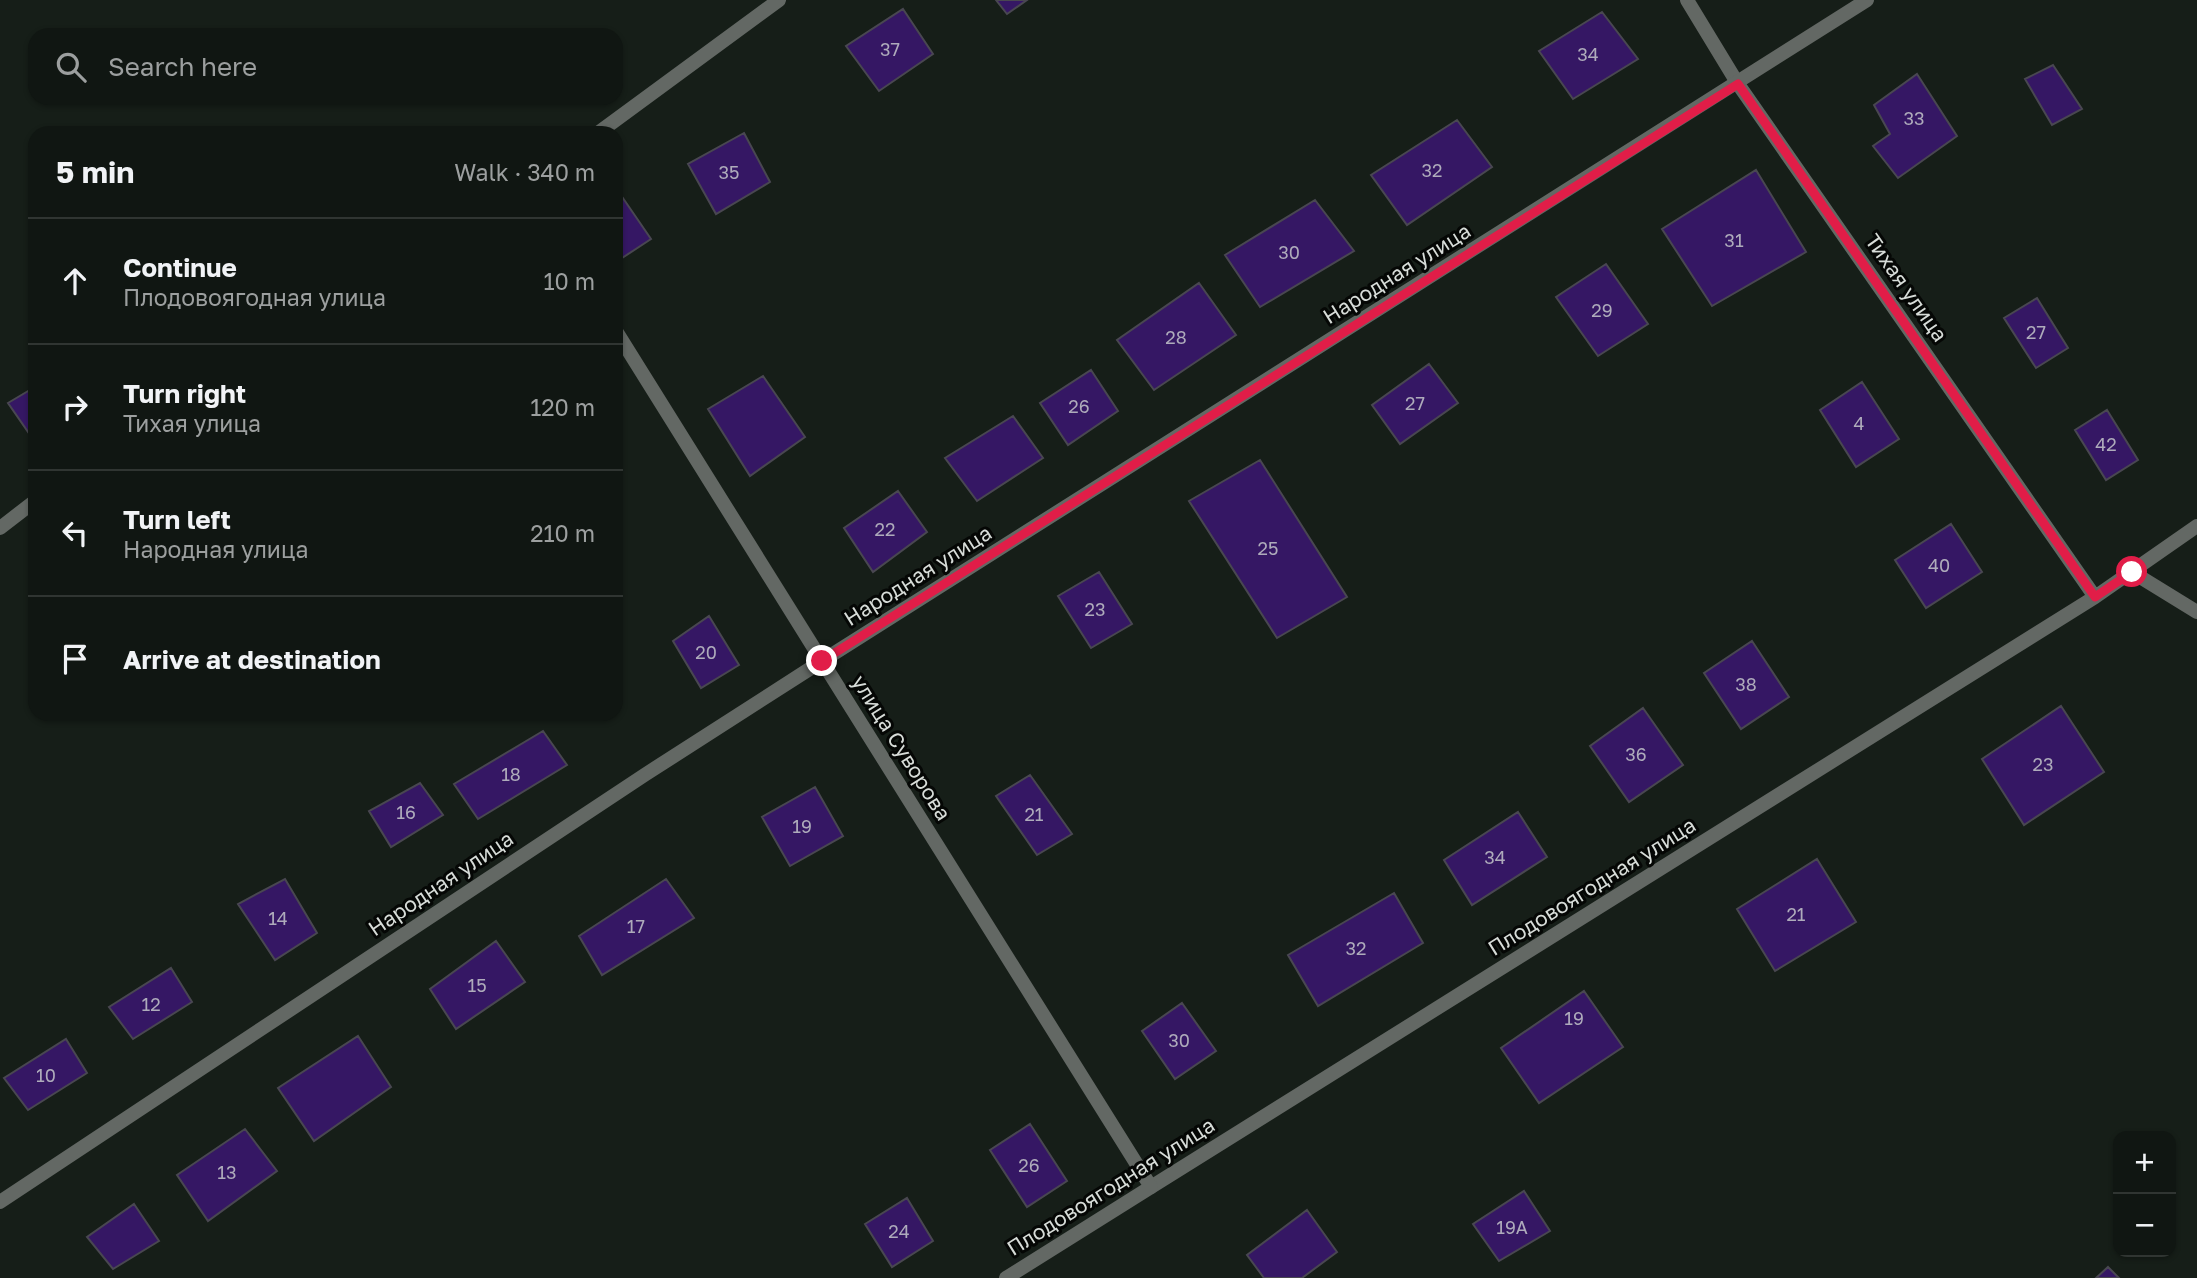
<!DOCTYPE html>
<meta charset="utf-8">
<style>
:root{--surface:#101612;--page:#1e2320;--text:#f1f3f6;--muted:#9c9f9f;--line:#303532}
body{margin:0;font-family:"Golos Text",sans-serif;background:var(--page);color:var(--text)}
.controls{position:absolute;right:21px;bottom:21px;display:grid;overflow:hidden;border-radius:14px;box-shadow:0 2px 5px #0004}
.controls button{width:63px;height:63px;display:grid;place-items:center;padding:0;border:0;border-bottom:2px solid var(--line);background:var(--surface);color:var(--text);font:35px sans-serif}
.stop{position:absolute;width:21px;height:21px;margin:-16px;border:5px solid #e11d48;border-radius:50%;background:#fff}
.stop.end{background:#e11d48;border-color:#fff;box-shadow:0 2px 7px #0008}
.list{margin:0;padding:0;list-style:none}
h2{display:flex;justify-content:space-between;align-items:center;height:91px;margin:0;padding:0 28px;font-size:30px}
h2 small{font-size:23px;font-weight:400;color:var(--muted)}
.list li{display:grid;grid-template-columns:46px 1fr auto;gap:21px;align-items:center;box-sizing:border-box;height:126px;padding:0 28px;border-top:2px solid var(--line)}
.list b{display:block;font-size:26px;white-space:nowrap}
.list p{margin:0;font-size:23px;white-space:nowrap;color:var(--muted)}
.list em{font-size:23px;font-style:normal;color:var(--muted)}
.icon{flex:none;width:38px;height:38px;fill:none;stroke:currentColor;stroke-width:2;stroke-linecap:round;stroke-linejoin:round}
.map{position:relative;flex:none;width:2197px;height:1278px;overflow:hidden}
.search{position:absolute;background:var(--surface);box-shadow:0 2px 5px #0004;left:28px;top:28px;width:595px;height:77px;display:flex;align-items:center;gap:18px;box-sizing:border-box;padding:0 24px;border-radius:21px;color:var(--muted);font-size:26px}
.panel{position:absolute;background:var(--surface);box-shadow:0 2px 5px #0004;left:28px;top:126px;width:595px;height:595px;border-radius:21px}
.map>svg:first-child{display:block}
.building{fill:#351764;stroke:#494751;stroke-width:2}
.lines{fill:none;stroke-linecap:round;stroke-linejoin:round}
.minor{stroke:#636864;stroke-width:14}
.tertiary{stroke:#636864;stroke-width:14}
.route{stroke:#e11d48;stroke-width:9}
.labels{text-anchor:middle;stroke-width:6;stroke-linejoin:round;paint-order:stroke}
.number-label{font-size:18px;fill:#aeabbb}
.street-label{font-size:21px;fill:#d7dcd8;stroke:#050705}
</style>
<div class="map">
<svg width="2197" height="1278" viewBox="0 0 2197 1278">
<rect width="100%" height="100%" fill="#161e18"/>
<!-- building -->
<path class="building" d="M996,0H1027L1007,14Z
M903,9L933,54L879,91L846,46Z
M1602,12L1638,59L1573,99L1539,51Z
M2053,65L2082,109L2052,125L2025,79Z
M1917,74L1957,136L1898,178L1873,146L1890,134L1874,105Z
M1457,120L1492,167L1407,225L1371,175Z
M744,133L770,182L716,214L688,164Z
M1756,170L1806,252L1712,306L1662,229Z
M616,188L651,239L616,262Z
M1315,200L1354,251L1260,307L1225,255Z
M1606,264L1648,324L1598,356L1556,297Z
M1199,283L1236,335L1154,390L1117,340Z
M2037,298L2068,348L2036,368L2004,318Z
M1429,364L1458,403L1400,444L1372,405Z
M1091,370L1118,411L1068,445L1040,403Z
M763,376L805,437L750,476L708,409Z
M1862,382L1899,439L1856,467L1820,410Z
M35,387V442L8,403Z
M2107,410L2138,460L2106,480L2075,430Z
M1013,416L1043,458L977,501L945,458Z
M1260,460L1347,597L1277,638L1189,501Z
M898,491L927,532L873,572L844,528Z
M1951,524L1982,572L1926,608L1895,560Z
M1099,572L1132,624L1091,648L1058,596Z
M709,616L739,665L701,688L673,641Z
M1752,641L1789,697L1741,729L1704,673Z
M2061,706L2104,772L2024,825L1982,759Z
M1643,708L1683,765L1629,802L1590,746Z
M543,731L567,765L478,819L454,784Z
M1030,775L1072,834L1037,855L996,796Z
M420,783L443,815L391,847L369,811Z
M815,787L843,836L790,866L762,817Z
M1518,812L1547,857L1472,905L1444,860Z
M1817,859L1856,922L1775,971L1737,909Z
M285,879L317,933L275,960L238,904Z
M666,879L694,918L602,975L579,936Z
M1394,893L1423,943L1318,1006L1288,955Z
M496,941L525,982L456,1029L430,989Z
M171,968L192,1002L133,1039L109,1007Z
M1584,991L1623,1047L1539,1103L1501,1048Z
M1182,1003L1216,1051L1175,1079L1142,1031Z
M358,1036L391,1087L314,1141L278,1088Z
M66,1039L87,1073L28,1110L4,1078Z
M1030,1124L1067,1181L1027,1207L990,1150Z
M245,1129L277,1171L208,1221L177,1175Z
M1524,1191L1550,1231L1499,1261L1473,1224Z
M907,1198L933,1241L892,1267L865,1224Z
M134,1204L159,1241L113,1269L87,1237Z
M1307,1210L1337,1252L1302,1278H1264L1247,1255Z
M2108,1267L2119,1278H2096Z"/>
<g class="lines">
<!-- minor -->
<path class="minor" d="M1687,0L1738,84L2095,597
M598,133L779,0
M0,528L35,501
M2132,572L2197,612
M1151,1187L2095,597L2197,526
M0,1202L646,774L822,661L616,331"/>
<!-- tertiary -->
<path class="tertiary" d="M1006,1278L1151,1187L822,661L1867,0"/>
</g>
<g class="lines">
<!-- route -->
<path class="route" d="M822,661L1738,84L2095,597L2132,572"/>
</g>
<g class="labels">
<!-- number labels -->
<g class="number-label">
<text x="890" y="56">37</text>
<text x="1588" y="61">34</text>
<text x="1914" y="125">33</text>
<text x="1432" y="177">32</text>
<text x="729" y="179">35</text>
<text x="1734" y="247">31</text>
<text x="1289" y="259">30</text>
<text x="1602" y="317">29</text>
<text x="2036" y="339">27</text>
<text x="1176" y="344">28</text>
<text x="1415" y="410">27</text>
<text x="1079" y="413">26</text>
<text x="1859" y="430">4</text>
<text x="2106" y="451">42</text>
<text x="885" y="536">22</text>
<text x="1268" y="555">25</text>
<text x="1939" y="572">40</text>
<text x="1095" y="616">23</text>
<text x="706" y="659">20</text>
<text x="1746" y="691">38</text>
<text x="1636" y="761">36</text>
<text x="2043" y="771">23</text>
<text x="511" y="781">18</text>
<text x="406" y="819">16</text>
<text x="1034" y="821">21</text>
<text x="802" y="833">19</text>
<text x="1495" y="864">34</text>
<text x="1796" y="921">21</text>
<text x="278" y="925">14</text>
<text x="636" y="933">17</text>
<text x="1356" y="955">32</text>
<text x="477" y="992">15</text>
<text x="151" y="1011">12</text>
<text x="1574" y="1025">19</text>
<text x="1179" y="1047">30</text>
<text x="46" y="1082">10</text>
<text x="1029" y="1172">26</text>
<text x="227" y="1179">13</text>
<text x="1512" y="1234">19А</text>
<text x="899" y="1238">24</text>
</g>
<!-- street labels -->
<g class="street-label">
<text transform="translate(1397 274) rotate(-32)" y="7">Народная улица</text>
<text transform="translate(1906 288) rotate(55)" y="7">Тихая улица</text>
<text transform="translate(918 576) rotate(-32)" y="7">Народная улица</text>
<text transform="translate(901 748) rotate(58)" y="7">улица Суворова</text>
<text transform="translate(441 884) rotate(-34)" y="7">Народная улица</text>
<text transform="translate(1592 887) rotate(-32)" y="7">Плодовоягодная улица</text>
<text transform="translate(1111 1187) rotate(-32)" y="7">Плодовоягодная улица</text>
</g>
</g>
</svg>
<div class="controls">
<button>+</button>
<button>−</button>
</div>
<div class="stop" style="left:2132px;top:572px"></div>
<div class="stop end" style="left:822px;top:661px"></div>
<div class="search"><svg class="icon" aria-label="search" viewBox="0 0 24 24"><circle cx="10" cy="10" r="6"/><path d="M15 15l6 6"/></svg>Search here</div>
<section class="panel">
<h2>5 min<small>Walk · 340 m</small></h2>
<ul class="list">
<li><svg class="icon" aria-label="ahead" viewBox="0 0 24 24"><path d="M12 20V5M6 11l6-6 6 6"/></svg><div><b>Continue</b><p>Плодовоягодная улица</p></div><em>10 m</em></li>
<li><svg class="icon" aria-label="right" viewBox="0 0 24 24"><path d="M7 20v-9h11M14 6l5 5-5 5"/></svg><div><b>Turn right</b><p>Тихая улица</p></div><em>120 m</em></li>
<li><svg class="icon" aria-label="left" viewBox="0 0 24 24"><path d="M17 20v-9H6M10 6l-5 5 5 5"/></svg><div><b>Turn left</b><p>Народная улица</p></div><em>210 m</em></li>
<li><svg class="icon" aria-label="arrive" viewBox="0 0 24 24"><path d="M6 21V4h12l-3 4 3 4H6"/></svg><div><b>Arrive at destination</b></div></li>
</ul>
</section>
</div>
